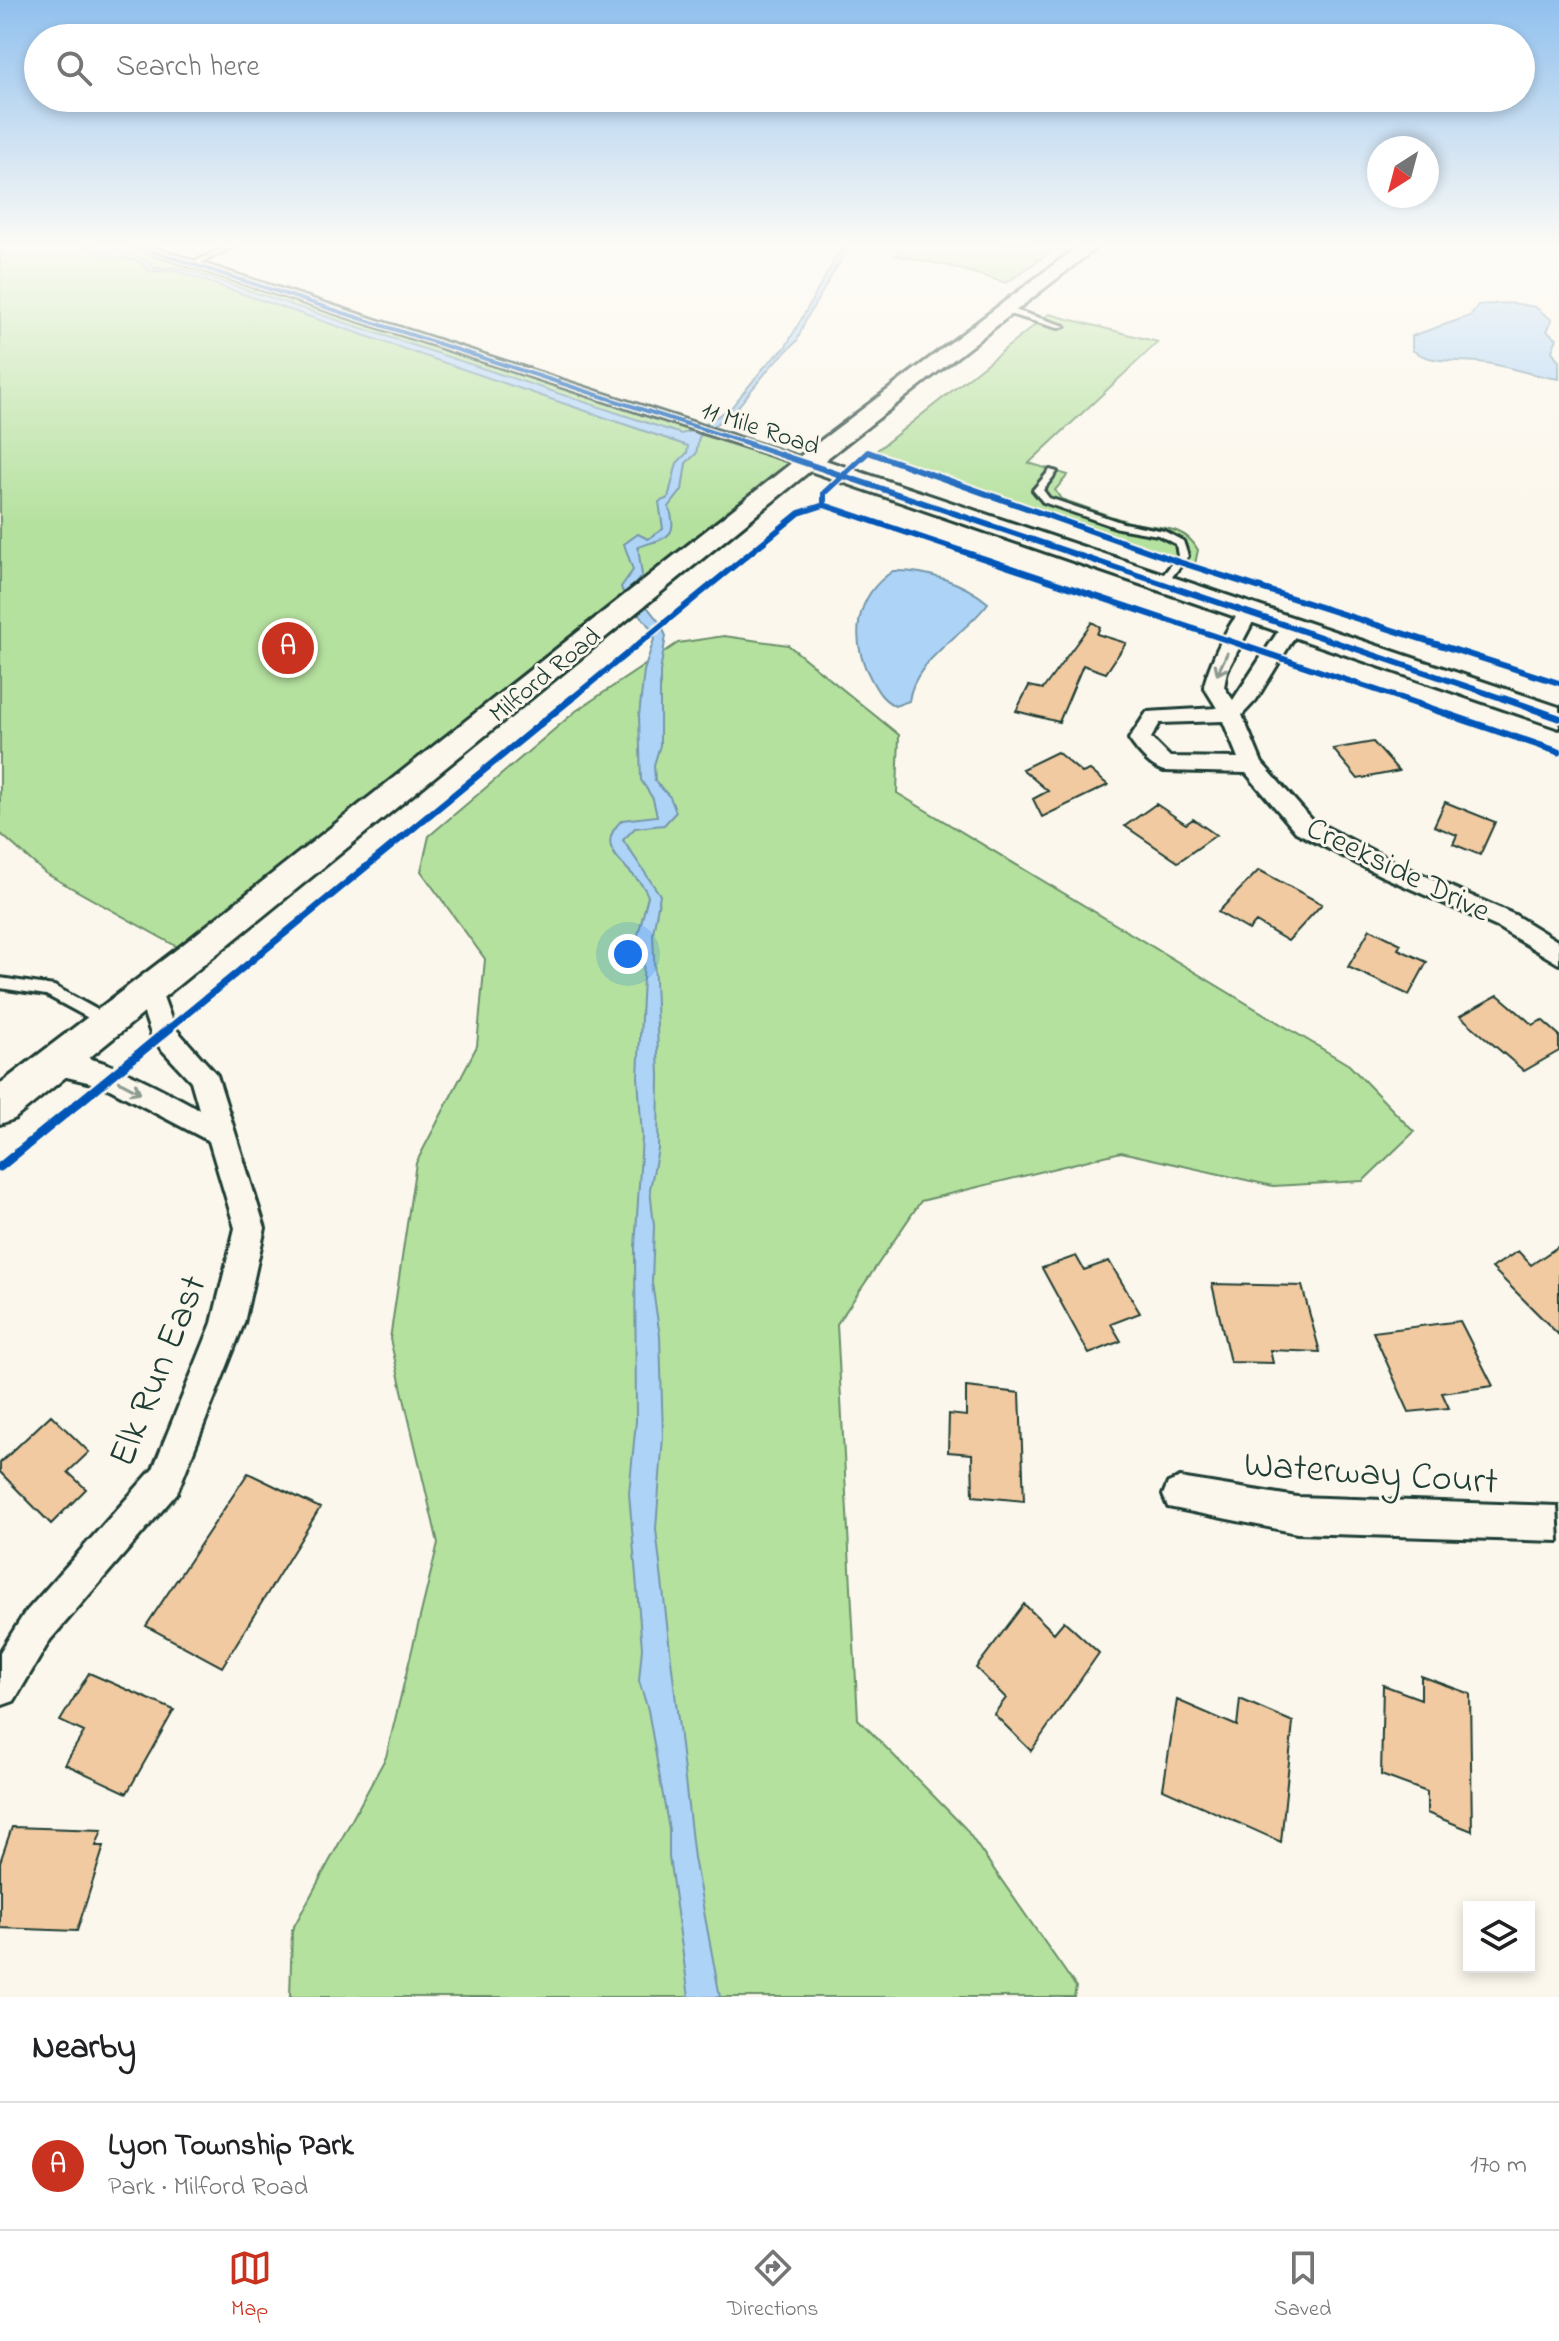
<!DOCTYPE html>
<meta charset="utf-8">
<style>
:root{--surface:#fff;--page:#f6f6f6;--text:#202124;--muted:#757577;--line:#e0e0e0;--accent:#c8321e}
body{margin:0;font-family:"Indie Flower",sans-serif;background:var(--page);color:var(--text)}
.controls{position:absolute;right:24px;bottom:24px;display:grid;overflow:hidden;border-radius:0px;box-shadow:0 4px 12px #0003}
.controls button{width:72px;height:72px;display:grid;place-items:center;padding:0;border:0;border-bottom:2px solid var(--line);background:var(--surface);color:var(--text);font:40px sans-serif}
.compass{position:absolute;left:1367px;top:136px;width:72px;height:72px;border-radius:50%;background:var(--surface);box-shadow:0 4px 12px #0003;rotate:216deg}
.you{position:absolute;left:628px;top:954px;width:28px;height:28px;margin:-20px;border:6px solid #fff;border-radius:50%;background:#1a73e8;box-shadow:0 0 0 12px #1a73e833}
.badge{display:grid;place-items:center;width:52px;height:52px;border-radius:50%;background:var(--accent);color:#fff;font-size:26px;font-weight:700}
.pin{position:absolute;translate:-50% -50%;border:4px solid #fff;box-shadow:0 2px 8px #0006}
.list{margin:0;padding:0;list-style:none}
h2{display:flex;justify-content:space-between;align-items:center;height:104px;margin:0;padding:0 32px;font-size:34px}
h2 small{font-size:26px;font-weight:400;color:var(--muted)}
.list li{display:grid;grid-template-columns:52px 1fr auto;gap:24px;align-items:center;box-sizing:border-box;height:128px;padding:0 32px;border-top:2px solid var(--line)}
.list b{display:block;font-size:30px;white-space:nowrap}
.list p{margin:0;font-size:26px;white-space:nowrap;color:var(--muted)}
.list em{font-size:26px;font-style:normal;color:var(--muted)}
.icon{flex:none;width:44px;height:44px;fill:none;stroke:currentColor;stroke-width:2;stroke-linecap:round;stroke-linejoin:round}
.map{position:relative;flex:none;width:1559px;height:1997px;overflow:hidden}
.search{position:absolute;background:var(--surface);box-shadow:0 4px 12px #0003;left:24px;right:24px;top:24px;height:88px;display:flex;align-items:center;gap:20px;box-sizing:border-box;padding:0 28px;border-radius:44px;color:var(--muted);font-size:30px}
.sheet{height:232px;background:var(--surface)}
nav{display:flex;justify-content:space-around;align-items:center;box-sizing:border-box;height:112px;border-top:2px solid var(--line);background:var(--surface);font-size:22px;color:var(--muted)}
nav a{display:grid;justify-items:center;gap:4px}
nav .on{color:var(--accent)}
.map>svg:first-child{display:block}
.green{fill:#b5e19f;stroke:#6a8f6a;stroke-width:2}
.water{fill:#add3f7;stroke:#7497a9;stroke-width:2}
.building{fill:#f1caa1;stroke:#1f3d34;stroke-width:2}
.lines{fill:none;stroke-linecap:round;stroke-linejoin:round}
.lane-casing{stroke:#1f3d34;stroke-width:6}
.street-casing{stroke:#1f3d34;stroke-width:6}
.secondary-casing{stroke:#1f3d34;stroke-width:6}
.lane{fill:#fbf7ec;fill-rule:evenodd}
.street{fill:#fbf7ec;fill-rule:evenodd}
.secondary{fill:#fbf7ec;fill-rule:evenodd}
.cycleway-far3-casing{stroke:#fbf7ec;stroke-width:7}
.cycleway-far2-casing{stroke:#fbf7ec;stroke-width:10}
.cycleway-far1-casing{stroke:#fbf7ec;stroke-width:12}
.cycleway-casing{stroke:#fbf7ec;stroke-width:14}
.cycleway-far3{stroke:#0057b8;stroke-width:4}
.cycleway-far2{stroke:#0057b8;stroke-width:6}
.cycleway-far1{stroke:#0057b8;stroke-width:7}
.cycleway{stroke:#0057b8;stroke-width:9}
.oneway{stroke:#8d9a90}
.labels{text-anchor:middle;stroke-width:6;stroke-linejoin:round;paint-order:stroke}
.far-street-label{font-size:26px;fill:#1f3d34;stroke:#fbf7ec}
.street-label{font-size:32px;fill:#1f3d34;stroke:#fbf7ec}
.near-street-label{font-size:38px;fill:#1f3d34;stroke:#fbf7ec}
</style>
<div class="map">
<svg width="1559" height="1997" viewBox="0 0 1559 1997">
<rect width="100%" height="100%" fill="#fbf7ec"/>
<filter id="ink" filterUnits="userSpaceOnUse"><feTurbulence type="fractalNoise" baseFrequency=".0125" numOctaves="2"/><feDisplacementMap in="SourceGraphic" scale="16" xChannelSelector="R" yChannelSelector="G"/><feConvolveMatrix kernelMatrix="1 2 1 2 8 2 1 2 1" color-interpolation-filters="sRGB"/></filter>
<g filter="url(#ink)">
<!-- green -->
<path class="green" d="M0,244H127L807,462L194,956L45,873L0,833Z
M902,244H1062L1006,283L950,266L895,255Z
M1049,314L1158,342L1029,463L1068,475L1055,490L1061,499C1083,506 1105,515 1126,521C1152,529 1183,522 1198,550L1195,564L876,451Z
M724,636L788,645L899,735L897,793L1349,1065L1414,1132L1363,1181L1273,1186L1121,1152L921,1201L837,1324L858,1719L965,1828L1076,1987L1074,1997H290L292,1930L386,1757L438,1543L390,1339L416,1163L477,1046L485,959L421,871L429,836L576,711L678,643Z"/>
<!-- water -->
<path class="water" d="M75,244C92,244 147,255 155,268H180L681,434L692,431L731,408L766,365L785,348L838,254L845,244H850L805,321L797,341L771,366L736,409L699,437L696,454L686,463L682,490L669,507C680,539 664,538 638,547L642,575L632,588L660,623L666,636L660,672V745L654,765L655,781L670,797L676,812L664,825L635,828L623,840L660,895L653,933L659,1076L658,1149L650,1189L654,1226L652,1283L660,1336L663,1436L656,1529L694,1858L720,1997H689L669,1857V1830L648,1710L639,1681L642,1648L629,1493L636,1421L635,1248L642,1137L638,1077L644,958L638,935L648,896C637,867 588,852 622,820L657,816L653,799L641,780L639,716L644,671L655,636C647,618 626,605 621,587L633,570L624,544L638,534L648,539L663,529L659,502L668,498L677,463L687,453L688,446L176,271H149L139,261L94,253Z
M1513,303L1535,307L1552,320L1547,331L1557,338L1552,351L1559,361V379C1531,376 1506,365 1479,362C1455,359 1434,365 1412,350V336L1470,316L1478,305Z
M893,571C926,570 963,582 988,603C965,635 914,659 909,701L895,706C882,699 878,692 871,679C849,640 855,596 893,571Z"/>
<!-- building -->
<path class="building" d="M1092,622L1100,627L1097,634L1126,643L1106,673L1083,665L1059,722L1016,711L1029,686L1043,689Z
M1373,742L1399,771L1358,779L1333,749Z
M1057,752L1082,773L1090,770L1108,785L1042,817L1033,799L1048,791L1022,769Z
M1445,802L1495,822L1480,855L1453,844L1457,835L1434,826Z
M1156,804L1186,824L1193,819L1216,835L1178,862L1125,826Z
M1259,870L1322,904L1288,941L1256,922L1249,930L1218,912Z
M1370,929L1401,944L1398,949L1427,962L1409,995L1348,967Z
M1498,995L1533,1025L1542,1020L1559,1035V1051L1524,1071L1460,1016Z
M1559,1246V1335L1492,1268L1518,1251L1531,1265Z
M1076,1256L1084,1270L1109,1261L1140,1313L1111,1324L1121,1341L1089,1354L1042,1268Z
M1212,1284L1302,1286L1320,1352L1270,1350L1273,1363L1230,1362Z
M1460,1321L1493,1386L1442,1393L1449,1408L1409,1412L1373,1332Z
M966,1387L1020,1393L1024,1501L973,1496L972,1454L948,1452L949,1414L966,1416Z
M51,1415L89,1452L68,1472L86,1489L51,1524L0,1472V1463Z
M248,1473L320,1508L222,1667L146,1626Z
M1024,1604L1054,1633L1064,1621L1099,1653L1031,1751L994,1714L1006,1698L976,1668Z
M89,1673L174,1710L127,1793L65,1764L84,1732L60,1721Z
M1421,1676L1470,1694L1472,1831L1427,1813V1792L1381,1775L1383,1685L1421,1699Z
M1240,1699L1293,1722L1281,1842L1163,1789L1177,1700L1237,1726Z
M12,1827L102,1830L96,1846H104L77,1931L0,1928V1862Z"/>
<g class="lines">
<!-- lane casing -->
<g class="lane-casing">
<path id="lane" d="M230,244H238L198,264L193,263Z
M1002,308H1008L1065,326L1058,328L1002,312Z
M1050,470L1057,472L1043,490L1049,498L1123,523L1164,531L1183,541L1188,556L1165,586L1156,584L1178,556L1176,544L1158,535L1118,528L1043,502L1033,490Z
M0,978L54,986L112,1018L114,1022L112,1026L107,1028L46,995L0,988Z"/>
</g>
<!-- street casing -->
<g class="street-casing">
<path id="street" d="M124,244H142L815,462L801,465Z
M1247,608L1257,614L1227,671L1224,687L1233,700L1283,624H1297L1300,628L1256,700L1242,715L1262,763L1312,820L1396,863L1515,915L1559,942V964L1497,927L1380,875L1296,832L1246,773L1164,771C1150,767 1137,751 1129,739L1147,712L1217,708L1204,687C1207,670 1231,612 1247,608ZM1223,721L1238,758L1170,757L1151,738L1160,723Z
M149,980L158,983L174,1027L217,1075L265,1228L244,1323L177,1493L50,1640L14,1701L0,1706V1652L24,1614L153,1469L212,1323L235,1228L209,1141L104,1086L46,1072L42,1064L46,1056C84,1043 165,1091 199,1109L191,1081L153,1040L136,990L140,983Z
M1180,1478L1297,1497L1557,1506L1559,1541L1297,1533L1168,1507L1163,1495L1168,1483Z"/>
</g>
<!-- secondary casing -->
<g class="secondary-casing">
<path id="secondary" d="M1081,244H1101L825,460L1559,707V728L810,471L14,1119L0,1124V1084L181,946L799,457Z"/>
</g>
<!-- lane -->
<use href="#lane" class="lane"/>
<!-- street -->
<use href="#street" class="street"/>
<!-- secondary -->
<use href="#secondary" class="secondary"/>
<!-- cycleway-far3 casing -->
<g class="cycleway-far3-casing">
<path id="cycleway-far3" d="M130,244L749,444"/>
</g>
<!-- cycleway-far2 casing -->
<g class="cycleway-far2-casing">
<path id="cycleway-far2" d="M743,442L1507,700
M570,700L799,513L824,505
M1406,700L824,505V493L868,452L1179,562L1559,683"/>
</g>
<!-- cycleway-far1 casing -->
<g class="cycleway-far1-casing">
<path id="cycleway-far1" d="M1400,698L1559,752
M1502,698L1559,718
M167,1030L572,698"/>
</g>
<!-- cycleway casing -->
<g class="cycleway-casing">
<path id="cycleway" d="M0,1167L170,1028"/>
</g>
<!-- cycleway-far3 -->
<use href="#cycleway-far3" class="cycleway-far3"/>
<!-- cycleway-far2 -->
<use href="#cycleway-far2" class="cycleway-far2"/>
<!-- cycleway-far1 -->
<use href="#cycleway-far1" class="cycleway-far1"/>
<!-- cycleway -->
<use href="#cycleway" class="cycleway"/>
</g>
<!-- one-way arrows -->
<defs><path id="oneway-shaft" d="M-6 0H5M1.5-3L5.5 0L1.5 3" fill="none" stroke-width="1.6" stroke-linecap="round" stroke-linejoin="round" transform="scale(2)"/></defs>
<g class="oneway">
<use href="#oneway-shaft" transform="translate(1222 664) rotate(115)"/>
<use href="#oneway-shaft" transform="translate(130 1087) rotate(28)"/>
</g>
</g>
<!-- sky -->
<linearGradient id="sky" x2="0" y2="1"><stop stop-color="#90c0ee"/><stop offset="0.47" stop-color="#fdfbf6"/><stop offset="1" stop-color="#fdfbf6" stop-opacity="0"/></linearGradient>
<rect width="1559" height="523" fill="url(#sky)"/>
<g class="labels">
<!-- far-street labels -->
<g class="far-street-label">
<text transform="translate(761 427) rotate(18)" y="9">11 Mile Road</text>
<text transform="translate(544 674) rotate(-39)" y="9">Milford Road</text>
</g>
<!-- street labels -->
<g class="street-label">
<text transform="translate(1399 868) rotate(26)" y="11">Creekside Drive</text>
</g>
<!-- near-street labels -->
<g class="near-street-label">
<text transform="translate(156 1370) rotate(-68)" y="13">Elk Run East</text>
<text transform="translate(1371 1471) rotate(4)" y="13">Waterway Court</text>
</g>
</g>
</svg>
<div class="controls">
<button><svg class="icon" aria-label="layers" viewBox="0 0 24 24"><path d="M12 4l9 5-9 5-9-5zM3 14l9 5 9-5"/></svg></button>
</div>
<svg class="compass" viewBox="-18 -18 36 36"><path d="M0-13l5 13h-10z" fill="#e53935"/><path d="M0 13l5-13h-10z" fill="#757577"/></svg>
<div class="you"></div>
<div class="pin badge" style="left:288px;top:648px">A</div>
<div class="search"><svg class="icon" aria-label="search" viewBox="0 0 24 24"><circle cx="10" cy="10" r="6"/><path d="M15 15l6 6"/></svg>Search here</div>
</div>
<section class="sheet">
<h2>Nearby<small></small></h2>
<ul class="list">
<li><span class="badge">A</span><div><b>Lyon Township Park</b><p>Park · Milford Road</p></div><em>170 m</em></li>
</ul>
</section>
<nav>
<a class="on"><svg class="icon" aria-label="map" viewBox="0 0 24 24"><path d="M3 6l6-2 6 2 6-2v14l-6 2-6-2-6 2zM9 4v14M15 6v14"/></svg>Map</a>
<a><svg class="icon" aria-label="directions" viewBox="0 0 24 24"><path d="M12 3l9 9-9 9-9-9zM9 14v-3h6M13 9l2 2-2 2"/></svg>Directions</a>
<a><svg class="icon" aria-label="saved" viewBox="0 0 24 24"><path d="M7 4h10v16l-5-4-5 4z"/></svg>Saved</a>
</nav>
